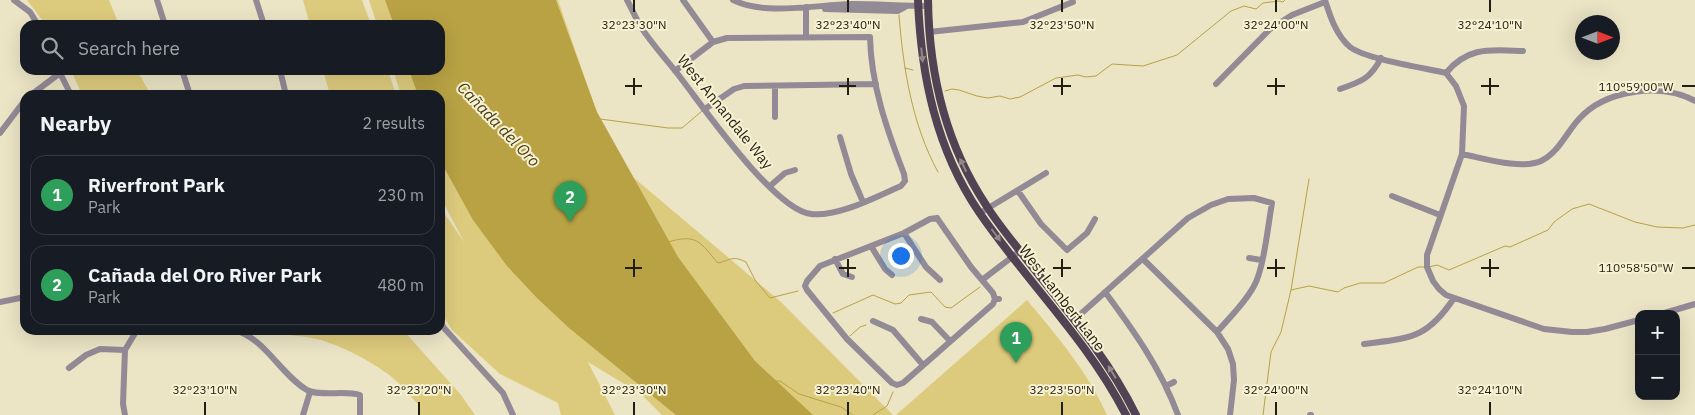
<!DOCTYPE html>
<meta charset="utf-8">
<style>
:root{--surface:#171b24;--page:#242831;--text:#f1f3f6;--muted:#9ea1a6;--line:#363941;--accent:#c49ed0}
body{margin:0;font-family:"IBM Plex Sans",sans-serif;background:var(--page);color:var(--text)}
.controls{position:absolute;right:15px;bottom:15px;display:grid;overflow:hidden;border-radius:10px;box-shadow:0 5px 20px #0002}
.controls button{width:45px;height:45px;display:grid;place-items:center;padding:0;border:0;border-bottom:1px solid var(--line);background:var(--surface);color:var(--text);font:25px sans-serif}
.compass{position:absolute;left:1575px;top:15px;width:45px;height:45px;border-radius:50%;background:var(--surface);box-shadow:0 5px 20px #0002;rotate:90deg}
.you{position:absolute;left:900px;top:255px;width:18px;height:18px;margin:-12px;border:4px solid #fff;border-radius:50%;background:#1a73e8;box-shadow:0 0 0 8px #1a73e833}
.badge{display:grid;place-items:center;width:32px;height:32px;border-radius:50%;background:var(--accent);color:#fff;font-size:16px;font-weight:700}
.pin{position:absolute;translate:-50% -41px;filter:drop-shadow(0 1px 2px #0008)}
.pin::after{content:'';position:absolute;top:26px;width:18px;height:15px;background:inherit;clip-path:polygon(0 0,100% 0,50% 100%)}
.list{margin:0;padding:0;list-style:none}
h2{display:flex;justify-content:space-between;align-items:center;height:65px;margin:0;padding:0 20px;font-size:21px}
h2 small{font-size:16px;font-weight:400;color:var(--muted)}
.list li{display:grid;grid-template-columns:32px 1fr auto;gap:15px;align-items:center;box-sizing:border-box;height:80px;margin:0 10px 10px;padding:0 10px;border:1px solid var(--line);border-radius:15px}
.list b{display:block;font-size:19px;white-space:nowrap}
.list p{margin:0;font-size:16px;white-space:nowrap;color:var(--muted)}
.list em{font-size:16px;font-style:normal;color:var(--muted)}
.icon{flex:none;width:28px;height:28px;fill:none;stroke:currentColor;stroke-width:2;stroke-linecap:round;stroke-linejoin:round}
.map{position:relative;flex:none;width:1695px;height:415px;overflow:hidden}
.search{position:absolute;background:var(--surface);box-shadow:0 5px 20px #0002;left:20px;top:20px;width:425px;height:55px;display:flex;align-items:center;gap:12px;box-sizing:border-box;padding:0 18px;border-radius:15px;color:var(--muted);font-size:19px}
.panel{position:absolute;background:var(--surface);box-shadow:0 5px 20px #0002;left:20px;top:90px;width:425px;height:245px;border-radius:15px}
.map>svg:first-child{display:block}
.green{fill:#ddcb7d}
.water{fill:#b8a244}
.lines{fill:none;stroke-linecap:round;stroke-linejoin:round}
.stream{stroke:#b8a244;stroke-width:1}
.minor{stroke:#928a95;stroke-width:6}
.major{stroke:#514254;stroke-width:8}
.oneway{fill:#948886}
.ticks{fill:none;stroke:#211f13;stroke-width:2}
.labels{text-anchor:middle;stroke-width:4;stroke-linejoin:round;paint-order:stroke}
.street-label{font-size:15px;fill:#211f13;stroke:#f8f1d2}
.water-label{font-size:16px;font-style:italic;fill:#494018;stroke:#f8f1d2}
.ticks-label{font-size:12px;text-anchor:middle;fill:#211f13;stroke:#f8f1d2;stroke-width:4;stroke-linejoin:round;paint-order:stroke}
</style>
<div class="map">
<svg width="1695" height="415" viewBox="0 0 1695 415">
<rect width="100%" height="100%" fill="#ebe4c5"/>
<!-- green -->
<path class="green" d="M27,0H109L119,25H46Z
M303,0H362L371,25H310Z
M369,0H558L606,140L621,167L781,302L893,415H662L641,394L588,362L615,415H561L558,403L500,374L452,330L440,310V207L464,242L440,196V95H401L393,70H440V25H377Z
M71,70H137L151,95H82Z
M323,70H388L396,95H330Z
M1027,300C1057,336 1088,372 1107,415H896Z
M251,330H403L461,395L475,415H418V404C408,394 399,382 388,374C367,359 337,343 312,338C292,334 271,335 251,330Z"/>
<!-- water -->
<path class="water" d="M385,0H556L597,112L678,257L755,361L813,415H676L569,328L537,298L507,266L473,220L441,162L440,95H418L409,70H440V25H394Z"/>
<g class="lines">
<!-- stream -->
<path class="stream" d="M899,15C903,67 912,125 938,172
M905,68L913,70
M945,91L952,89L959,90L977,96L988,98L1000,96L1010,99L1020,97L1056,78L1078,75L1086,77L1096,76L1112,64L1143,66L1177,55L1231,11L1244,6L1256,9L1263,3L1279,1L1283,2L1285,0
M600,119L668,128H682L702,111
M668,242C698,233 700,243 718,263C731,260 732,255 746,262L755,280L770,298L798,291
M1429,267L1437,265L1449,270L1505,246L1510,247L1548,230L1554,222L1572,209L1589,204L1635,222L1657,227L1683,228L1695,225
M1291,290L1309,286L1338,292L1344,288L1360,283H1384L1418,267H1425
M833,313L873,295L895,304L901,303L909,295L931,292L945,307L951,308L980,287
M850,336L860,327L866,325
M775,381H780L799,394L841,407L853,415
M873,415L887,406L893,392
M1263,415L1271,352L1281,332L1291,290L1309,179"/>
<!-- minor -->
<path class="minor" d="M14,0L30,12L38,25
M157,0L165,25
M256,0L264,25
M627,0C632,9 636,19 641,27C653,46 670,63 683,81C706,111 775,210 811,214C839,217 875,197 901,186L905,181
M683,0L713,42
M733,0C766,16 815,5 851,4C877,4 902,6 928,6
M1325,0C1330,16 1336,35 1350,47C1365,59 1425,68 1446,73L1456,86L1464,106L1462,154L1427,255V267L1433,281L1439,289L1446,295L1544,329L1572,332H1587L1605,329L1639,320
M825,9L898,11L907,6
M929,32L1023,22L1073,2
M806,37V7
M182,70L190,95
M280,70L286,95
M59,71L71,95
M675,71L713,42L727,38L870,37C871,85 887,130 904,174L905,181
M1446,73C1468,46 1491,50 1523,51
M1216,84L1270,29L1292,15L1325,2
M775,86V117
M1340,89C1361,82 1371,78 1381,58
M31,95L60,73
M705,109L734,89L744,86L876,84
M0,133L25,100
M840,137L851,174L863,202
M1462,154C1483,158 1521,170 1541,161C1559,152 1566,133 1579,119C1605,90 1661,82 1695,101
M770,186L785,173L795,170
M1018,191L1041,224L1067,250L1087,233L1095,219
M1392,196L1440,215
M980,213L1046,173
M937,218L930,219L904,233L820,266L807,281L805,286L807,290L847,339L892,383L897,385L903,383L993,304L995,299H999
M937,218L971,267L993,293L995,299
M904,233L926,267L940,280
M871,246L885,269L892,275
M1249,258L1261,260
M835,259L843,274L852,277
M1143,259L1217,332L1228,349L1233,364L1234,380L1230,415
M982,280L1020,251
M1105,292C1134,331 1161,369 1178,415
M0,302L25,297
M1661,314L1695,304
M921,319L932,322L950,341
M1074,320L1188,218L1211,205L1228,199L1254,198L1272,203C1268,225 1264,268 1254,286C1245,303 1230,317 1217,332
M440,321L444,328L503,393L513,415
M873,321L893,330L923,365
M234,330C264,337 281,375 307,390C320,397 345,390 360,395V415
M1364,344C1410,338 1427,339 1454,298
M69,368L86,355L100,349L125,350
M1166,386L1174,382
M125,415L123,404L125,350L137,330
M303,415L310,392
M1310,415H1311"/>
<!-- major -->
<path class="major" d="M918,0C921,75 936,149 979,212C1026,281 1088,340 1126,415
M928,0C929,74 945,143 986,205C996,221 1008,236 1020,251C1061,304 1106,354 1136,415"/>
</g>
<!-- one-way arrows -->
<defs><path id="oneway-solid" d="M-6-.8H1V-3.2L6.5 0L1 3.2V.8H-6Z" transform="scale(1.25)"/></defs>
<g class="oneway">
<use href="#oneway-solid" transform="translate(922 55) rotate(84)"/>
<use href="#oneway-solid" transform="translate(963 165) rotate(-116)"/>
<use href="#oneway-solid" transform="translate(996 235) rotate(53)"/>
<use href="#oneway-solid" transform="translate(1112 372) rotate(-122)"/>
</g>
<!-- ticks -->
<path class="ticks" d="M634,0V12M848,0V12M1062,0V12M1276,0V12M1490,0V12M634,78V95M848,78V95M1062,78V95M1276,78V95M1490,78V95M625,86H642M839,86H856M1053,86H1071M1267,86H1285M1481,86H1499M1682,86H1695M634,259V277M848,259V277M1062,259V277M1276,259V277M1490,259V277M625,268H642M839,268H856M1053,268H1071M1267,268H1285M1481,268H1499M1682,268H1695M205,402V415M419,402V415M634,402V415M848,402V415M1062,402V415M1276,402V415M1490,402V415"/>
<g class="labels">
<!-- street labels -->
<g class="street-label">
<text transform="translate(725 112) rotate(51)" y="5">West Annandale Way</text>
<text transform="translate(1062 298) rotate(52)" y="5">West Lambert Lane</text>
</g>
<!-- water labels -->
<g class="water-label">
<text transform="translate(499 124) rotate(46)" y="6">Cañada del Oro</text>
</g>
</g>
<g class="ticks-label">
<text x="634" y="29">32°23'30"N</text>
<text x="848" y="29">32°23'40"N</text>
<text x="1062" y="29">32°23'50"N</text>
<text x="1276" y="29">32°24'00"N</text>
<text x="1490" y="29">32°24'10"N</text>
<text x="1636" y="91">110°59'00"W</text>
<text x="1636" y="272">110°58'50"W</text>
<text x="205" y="394">32°23'10"N</text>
<text x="419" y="394">32°23'20"N</text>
<text x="634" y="394">32°23'30"N</text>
<text x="848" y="394">32°23'40"N</text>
<text x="1062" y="394">32°23'50"N</text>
<text x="1276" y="394">32°24'00"N</text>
<text x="1490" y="394">32°24'10"N</text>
</g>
</svg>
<div class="controls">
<button>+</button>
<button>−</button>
</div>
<svg class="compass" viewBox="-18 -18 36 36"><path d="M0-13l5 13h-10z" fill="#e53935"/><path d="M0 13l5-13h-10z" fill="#9ea1a6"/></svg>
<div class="you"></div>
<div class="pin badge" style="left:1016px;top:363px;background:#2e9e5b">1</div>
<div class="pin badge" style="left:570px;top:222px;background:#2e9e5b">2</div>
<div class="search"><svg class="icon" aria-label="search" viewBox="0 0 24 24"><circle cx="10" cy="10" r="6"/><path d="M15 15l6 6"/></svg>Search here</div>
<section class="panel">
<h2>Nearby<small>2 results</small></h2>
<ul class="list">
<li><span class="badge" style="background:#2e9e5b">1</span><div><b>Riverfront Park</b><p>Park</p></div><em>230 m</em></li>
<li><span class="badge" style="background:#2e9e5b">2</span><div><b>Cañada del Oro River Park</b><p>Park</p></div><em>480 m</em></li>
</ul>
</section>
</div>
